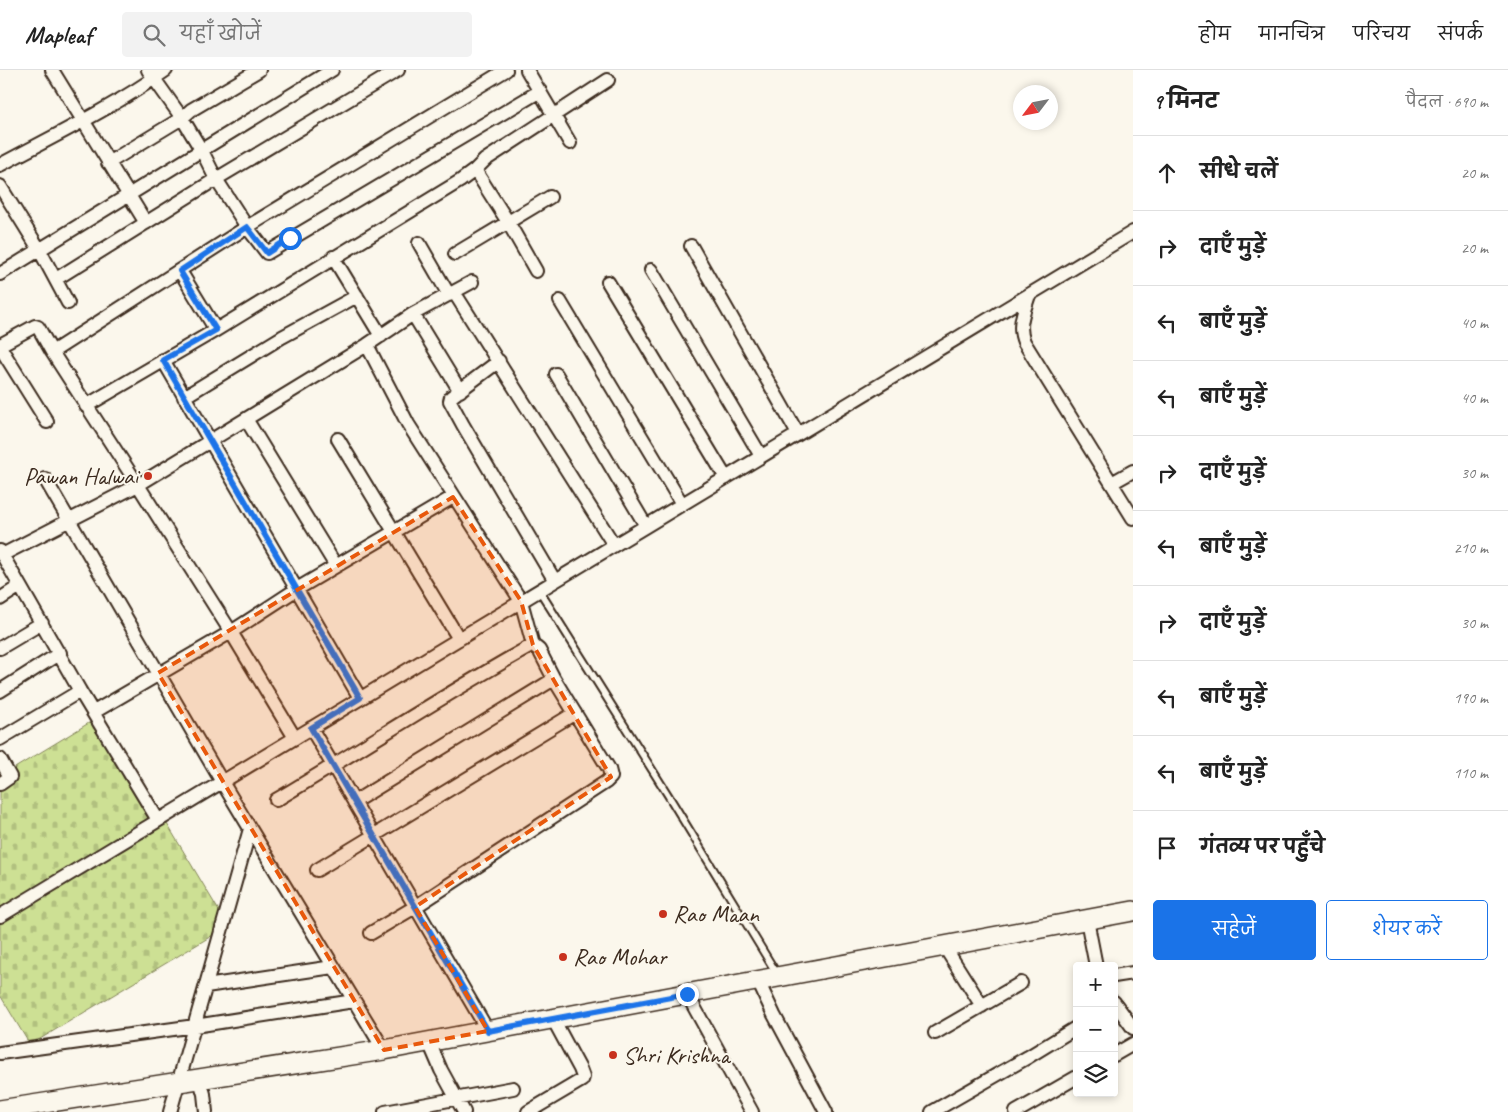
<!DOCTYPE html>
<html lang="hi">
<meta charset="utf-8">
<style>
:root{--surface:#fff;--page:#f2f2f2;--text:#222;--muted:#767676;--line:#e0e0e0;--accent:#1a73e8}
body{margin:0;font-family:Caveat,"Playpen Sans Deva",sans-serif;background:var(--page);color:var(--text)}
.controls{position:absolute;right:15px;bottom:15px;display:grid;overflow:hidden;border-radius:5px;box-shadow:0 2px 8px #0003}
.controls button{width:45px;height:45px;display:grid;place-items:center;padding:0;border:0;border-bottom:1px solid var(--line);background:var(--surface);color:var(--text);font:25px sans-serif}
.compass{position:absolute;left:1013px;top:15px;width:45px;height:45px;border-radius:50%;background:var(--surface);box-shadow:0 2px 8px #0003;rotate:238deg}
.stop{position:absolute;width:15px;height:15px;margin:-11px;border:4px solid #1a73e8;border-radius:50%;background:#fff}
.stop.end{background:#1a73e8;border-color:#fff;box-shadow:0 1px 5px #0008}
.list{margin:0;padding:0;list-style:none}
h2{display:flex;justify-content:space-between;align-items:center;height:65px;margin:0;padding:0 20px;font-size:21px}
h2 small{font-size:16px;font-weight:400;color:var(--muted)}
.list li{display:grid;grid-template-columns:32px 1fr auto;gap:15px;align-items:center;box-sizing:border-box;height:75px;padding:0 20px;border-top:1px solid var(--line)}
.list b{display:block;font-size:19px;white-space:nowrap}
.list em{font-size:16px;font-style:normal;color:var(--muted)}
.actions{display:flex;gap:10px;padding:15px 20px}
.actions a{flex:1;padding:11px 0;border:1px solid var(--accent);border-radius:5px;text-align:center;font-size:18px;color:var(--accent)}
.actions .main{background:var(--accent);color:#fff}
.icon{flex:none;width:28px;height:28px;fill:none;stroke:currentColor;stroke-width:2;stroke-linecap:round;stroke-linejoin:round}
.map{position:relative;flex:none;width:1133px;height:1042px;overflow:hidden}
header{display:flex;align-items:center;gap:30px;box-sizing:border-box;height:70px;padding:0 25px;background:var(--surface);border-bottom:1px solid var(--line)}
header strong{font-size:24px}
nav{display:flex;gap:28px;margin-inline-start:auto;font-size:18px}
.search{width:350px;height:45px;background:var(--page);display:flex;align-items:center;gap:12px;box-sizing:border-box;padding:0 18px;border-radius:5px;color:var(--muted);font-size:19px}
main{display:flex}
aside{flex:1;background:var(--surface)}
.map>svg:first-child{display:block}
.cemetery{fill:url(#cemetery-stones);stroke:#848559}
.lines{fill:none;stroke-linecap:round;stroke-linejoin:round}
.lane-casing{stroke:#3b2a1e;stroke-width:10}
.street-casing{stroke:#3b2a1e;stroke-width:16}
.secondary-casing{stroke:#3b2a1e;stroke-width:22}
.lane{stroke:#fbf7ec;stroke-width:6}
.street{stroke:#fbf7ec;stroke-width:12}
.secondary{stroke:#fbf7ec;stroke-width:19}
.route{stroke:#1a73e8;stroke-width:6}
.marked{fill:#e8590c;fill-opacity:0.2;stroke:#e8590c;stroke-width:4;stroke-dasharray:10 6;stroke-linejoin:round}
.poi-dot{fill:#c8321e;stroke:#fbf7ec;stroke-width:2}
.labels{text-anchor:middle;stroke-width:4;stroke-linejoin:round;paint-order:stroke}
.poi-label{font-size:24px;fill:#3b2a1e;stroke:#fbf7ec;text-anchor:start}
</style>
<header>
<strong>Mapleaf</strong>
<div class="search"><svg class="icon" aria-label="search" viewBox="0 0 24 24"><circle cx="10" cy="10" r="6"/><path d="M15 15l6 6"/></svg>यहाँ खोजें</div>
<nav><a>होम</a><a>मानचित्र</a><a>परिचय</a><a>संपर्क</a></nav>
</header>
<main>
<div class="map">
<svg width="1133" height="1042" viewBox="0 0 1133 1042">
<defs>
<pattern id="cemetery-stones" width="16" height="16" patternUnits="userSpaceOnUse" patternTransform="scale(1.25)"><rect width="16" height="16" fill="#cde094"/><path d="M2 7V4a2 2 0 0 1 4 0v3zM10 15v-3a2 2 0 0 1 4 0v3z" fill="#b1c07f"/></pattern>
</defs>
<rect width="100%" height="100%" fill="#fbf7ec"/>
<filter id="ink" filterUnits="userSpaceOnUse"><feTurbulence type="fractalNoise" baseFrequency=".02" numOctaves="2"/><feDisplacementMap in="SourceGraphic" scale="10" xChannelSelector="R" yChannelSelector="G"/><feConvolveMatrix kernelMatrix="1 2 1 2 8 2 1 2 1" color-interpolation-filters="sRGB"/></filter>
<g filter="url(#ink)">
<!-- cemetery -->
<path class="cemetery" d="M102,645L228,856L30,975L0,925V707Z"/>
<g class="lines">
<!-- lane casing -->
<g class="lane-casing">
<path id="lane" d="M539,520L668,725L777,904"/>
</g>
<!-- street casing -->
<g class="street-casing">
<path id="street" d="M52,0L146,153
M148,0L182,48L202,81L216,109L247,157L267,183L540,21
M527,0L570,73
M108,93L182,48L191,40L259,0
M0,95C56,65 114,37 166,0
M475,100L508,152L536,201
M0,116L39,179L68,233
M419,173L449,225
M691,176L798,364
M455,184L550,127
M333,187L381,266
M651,200L761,386
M180,201L216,260
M0,204L332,0
M56,209L216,109L398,0
M608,212L726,408
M454,222L614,475
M1029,225C1024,241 1017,256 1024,272L1133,448
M560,231L682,434
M413,244L460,321
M0,275L35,256L38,257L52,282L138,415L231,562L297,519L453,427
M367,275L408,354L521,531L533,575L539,580L554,609L609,699L611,707L606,712L415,837L371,863
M0,277L47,352
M52,282L247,157L506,0
M163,290L360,628
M499,291L451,327L450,331L463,355L555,511
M556,304L646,456
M184,327L282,267L357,226
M86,336L216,260L460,111L475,100L485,90L608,10
M246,349L336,496
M338,369L459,569
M45,409L222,712L384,980
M1117,410L1133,401
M0,481L80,621L158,750
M2,485L138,415L367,275L413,244L472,212
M0,529L20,516
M0,578L42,553
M0,621L60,583
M94,642L231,562L295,668
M311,658L488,961
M0,669L80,621
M0,689L10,707L0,714
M276,730C362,679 446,623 533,575
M354,732L554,609
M317,800L575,643
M0,846L1133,162
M1087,850L1096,896
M944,876L982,936
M1114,906L1133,903
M758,911L774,945L826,1042
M206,916L333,897
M687,924L752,1042
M1114,932L1133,958
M935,963L1021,913
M429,972L441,1000L464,1042
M0,983L195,956L354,931
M1114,985L1133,974
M200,1010L204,1024L206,1042
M170,1042L250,759
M385,1042L513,1018
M528,1042L582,1010L583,1007L580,999L553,949
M932,1042L1028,987L1077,957
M1016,1042L1077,1007"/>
</g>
<!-- secondary casing -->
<g class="secondary-casing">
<path id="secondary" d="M0,1040L384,980L1133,841"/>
</g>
<!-- lane -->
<use href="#lane" class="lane"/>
<!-- street -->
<use href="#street" class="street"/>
<!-- secondary -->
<use href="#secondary" class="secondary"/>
</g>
</g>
<g class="lines" filter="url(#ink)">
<!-- route -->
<path class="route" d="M290,168L267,183L247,157L180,201L216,260L163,290L360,628L311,658L488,961L687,924"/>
</g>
<!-- marked area -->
<path class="marked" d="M453,427L521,531L533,575L611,707L415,837L488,961L384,980L158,603Z"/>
<!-- markers -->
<g class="poi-dot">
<circle cx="148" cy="406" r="5"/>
<circle cx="663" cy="844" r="5"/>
<circle cx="563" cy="887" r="5"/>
<circle cx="613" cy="985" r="5"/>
</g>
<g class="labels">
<!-- poi labels -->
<g class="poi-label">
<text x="138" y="414" text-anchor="end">Pawan Halwai</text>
<text x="673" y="852">Rao Maan</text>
<text x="573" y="895">Rao Mohar</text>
<text x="623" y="993">Shri Krishna</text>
</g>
</g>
</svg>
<div class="controls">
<button>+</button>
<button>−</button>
<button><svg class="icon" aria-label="layers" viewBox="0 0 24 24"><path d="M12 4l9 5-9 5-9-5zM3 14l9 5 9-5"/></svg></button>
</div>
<svg class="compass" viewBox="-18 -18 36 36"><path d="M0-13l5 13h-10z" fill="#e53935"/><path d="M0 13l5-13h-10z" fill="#767676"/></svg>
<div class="stop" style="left:290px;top:168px"></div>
<div class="stop end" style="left:687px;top:924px"></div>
</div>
<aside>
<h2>9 मिनट<small>पैदल · 690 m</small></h2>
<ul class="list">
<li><svg class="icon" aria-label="ahead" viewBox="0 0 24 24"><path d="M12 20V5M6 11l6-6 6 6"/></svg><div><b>सीधे चलें</b></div><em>20 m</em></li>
<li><svg class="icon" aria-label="right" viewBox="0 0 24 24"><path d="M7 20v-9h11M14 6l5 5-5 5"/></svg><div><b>दाएँ मुड़ें</b></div><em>20 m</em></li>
<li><svg class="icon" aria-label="left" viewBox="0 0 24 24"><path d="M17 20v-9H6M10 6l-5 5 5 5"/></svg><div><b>बाएँ मुड़ें</b></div><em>40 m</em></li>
<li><svg class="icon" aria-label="left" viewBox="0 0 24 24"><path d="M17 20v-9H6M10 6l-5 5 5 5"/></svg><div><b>बाएँ मुड़ें</b></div><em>40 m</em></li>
<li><svg class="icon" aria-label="right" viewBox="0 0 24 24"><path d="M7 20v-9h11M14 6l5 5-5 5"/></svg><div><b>दाएँ मुड़ें</b></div><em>30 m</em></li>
<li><svg class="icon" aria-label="left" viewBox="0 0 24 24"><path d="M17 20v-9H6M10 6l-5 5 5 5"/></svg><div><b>बाएँ मुड़ें</b></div><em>210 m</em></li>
<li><svg class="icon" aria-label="right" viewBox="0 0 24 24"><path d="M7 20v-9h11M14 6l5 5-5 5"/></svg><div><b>दाएँ मुड़ें</b></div><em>30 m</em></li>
<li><svg class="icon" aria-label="left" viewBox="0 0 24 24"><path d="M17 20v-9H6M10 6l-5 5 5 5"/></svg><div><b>बाएँ मुड़ें</b></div><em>190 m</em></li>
<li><svg class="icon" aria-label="left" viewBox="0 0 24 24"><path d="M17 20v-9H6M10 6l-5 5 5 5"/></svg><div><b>बाएँ मुड़ें</b></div><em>110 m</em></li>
<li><svg class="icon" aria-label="arrive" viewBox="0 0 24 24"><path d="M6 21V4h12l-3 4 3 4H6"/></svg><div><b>गंतव्य पर पहुँचे</b></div></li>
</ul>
<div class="actions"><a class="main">सहेजें</a><a>शेयर करें</a></div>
</aside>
</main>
